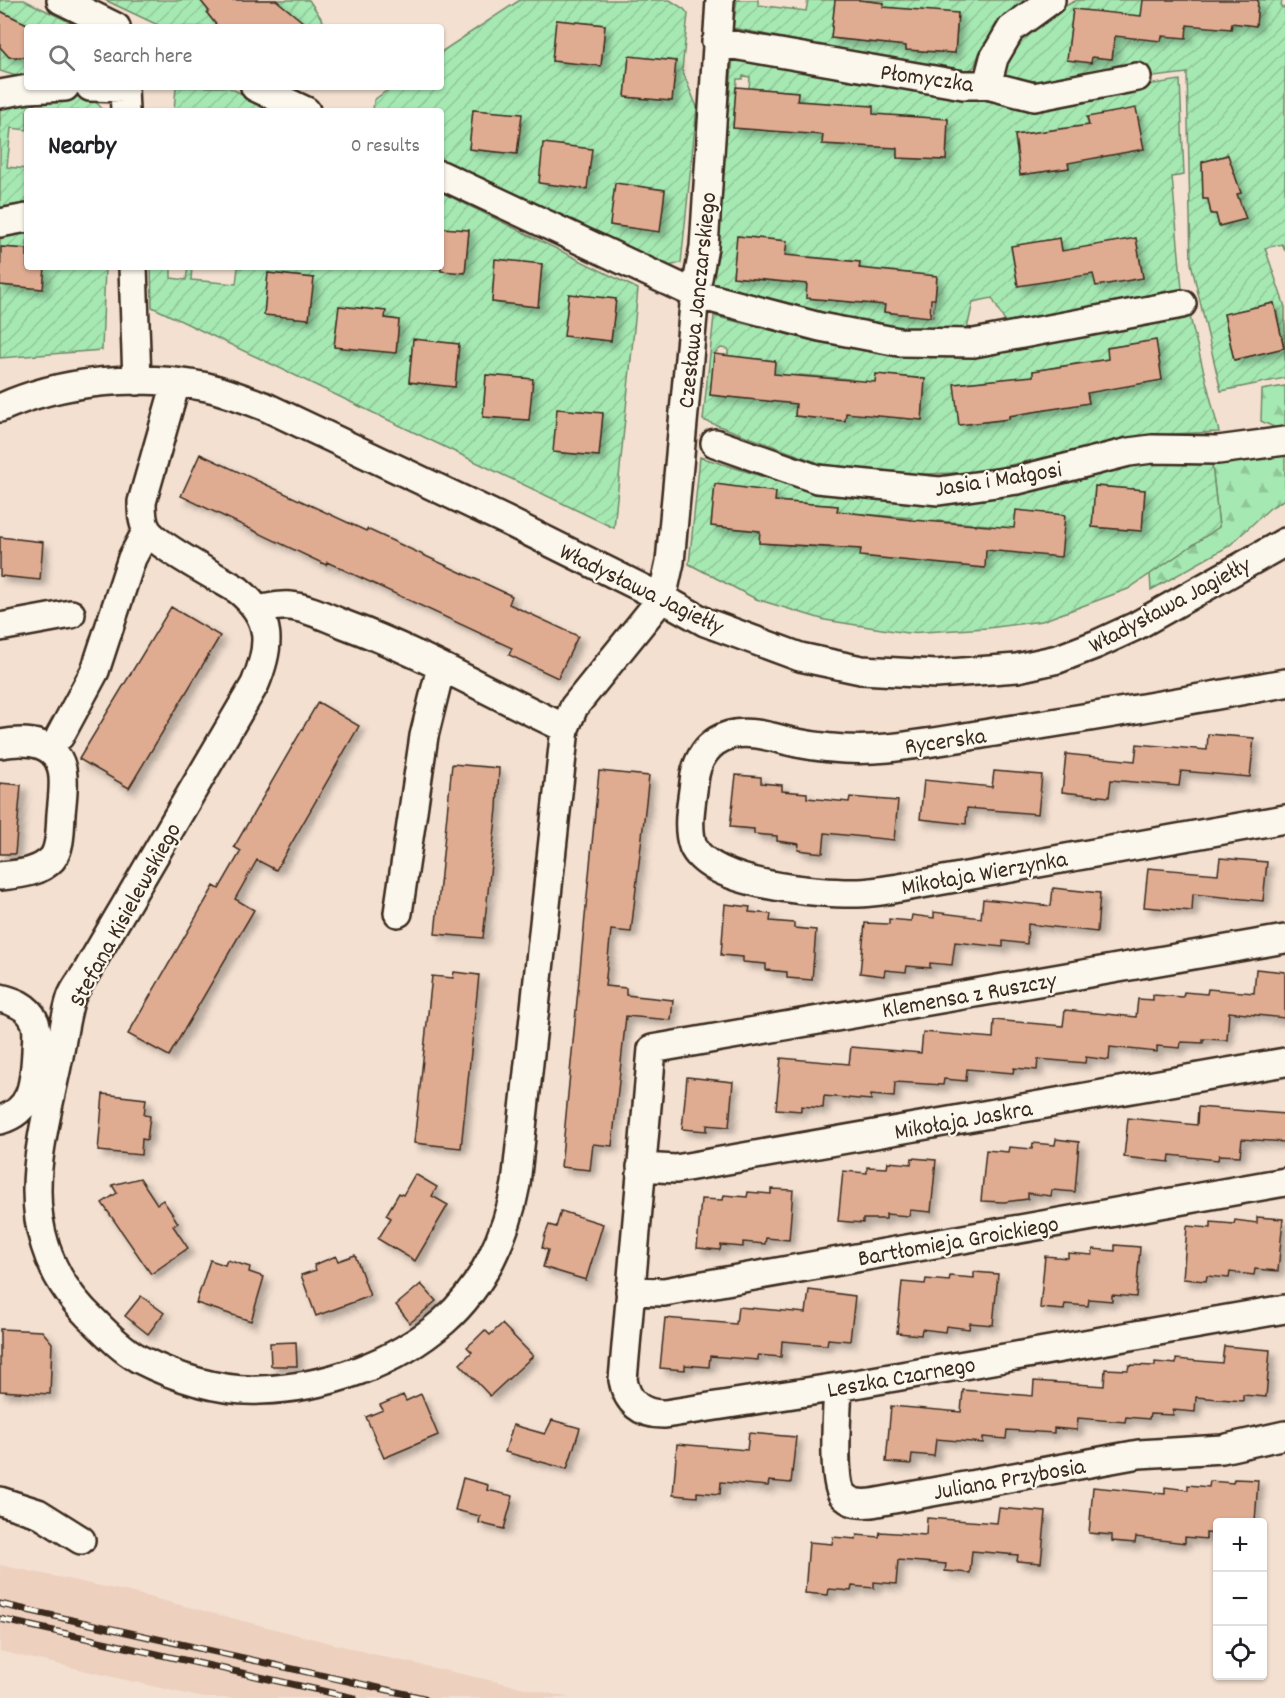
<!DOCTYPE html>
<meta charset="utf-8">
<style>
:root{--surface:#fff;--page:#f2f2f2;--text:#202124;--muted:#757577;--line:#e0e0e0}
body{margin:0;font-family:Dekko,sans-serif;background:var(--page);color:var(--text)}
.controls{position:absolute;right:18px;bottom:18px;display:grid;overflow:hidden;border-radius:6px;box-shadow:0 2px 4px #0004}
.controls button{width:54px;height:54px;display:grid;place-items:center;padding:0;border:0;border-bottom:2px solid var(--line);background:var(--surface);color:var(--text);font:30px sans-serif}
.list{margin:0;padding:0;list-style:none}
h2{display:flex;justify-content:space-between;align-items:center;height:78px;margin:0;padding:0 24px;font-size:26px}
h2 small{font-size:20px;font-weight:400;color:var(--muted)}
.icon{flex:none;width:33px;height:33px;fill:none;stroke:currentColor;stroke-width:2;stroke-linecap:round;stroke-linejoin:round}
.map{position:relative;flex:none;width:1285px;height:1698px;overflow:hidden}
.search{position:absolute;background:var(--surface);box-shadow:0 2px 4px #0004;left:24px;top:24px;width:420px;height:66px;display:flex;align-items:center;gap:15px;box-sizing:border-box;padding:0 21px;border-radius:6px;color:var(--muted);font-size:22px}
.panel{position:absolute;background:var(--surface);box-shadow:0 2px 4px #0004;left:24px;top:108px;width:420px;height:162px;border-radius:6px}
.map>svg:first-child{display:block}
.built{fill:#edd0be}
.forest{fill:url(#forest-firs);stroke:#708968;stroke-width:1.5}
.garden{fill:url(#garden-furrows);stroke:#708968;stroke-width:1.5;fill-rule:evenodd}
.building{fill:#dfac92;stroke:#3b2a1e;stroke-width:1.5;filter:url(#shadow)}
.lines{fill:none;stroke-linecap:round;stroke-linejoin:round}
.street-casing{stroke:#3b2a1e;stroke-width:32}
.street{stroke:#fbf7ec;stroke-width:27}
.rail-casing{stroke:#3b2a1e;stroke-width:7}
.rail{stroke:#fbf7ec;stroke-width:4.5;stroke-dasharray:14;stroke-linecap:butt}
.labels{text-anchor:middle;stroke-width:4.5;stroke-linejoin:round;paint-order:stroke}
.street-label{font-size:24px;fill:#3b2a1e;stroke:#fbf7ec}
</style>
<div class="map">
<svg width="1285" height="1698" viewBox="0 0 1285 1698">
<defs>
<pattern id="forest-firs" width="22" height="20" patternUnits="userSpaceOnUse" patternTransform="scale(1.5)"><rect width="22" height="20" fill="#a5e8b2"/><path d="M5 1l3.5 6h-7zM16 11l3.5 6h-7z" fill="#8fc799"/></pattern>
<pattern id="garden-furrows" width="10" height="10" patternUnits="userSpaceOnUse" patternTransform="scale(1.5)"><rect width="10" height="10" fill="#a5e8b2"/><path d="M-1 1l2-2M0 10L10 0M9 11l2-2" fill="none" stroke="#8fc799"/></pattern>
<filter id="shadow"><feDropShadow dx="5.5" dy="5.5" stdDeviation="3" flood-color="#0004"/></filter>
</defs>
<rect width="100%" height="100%" fill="#f3e0d1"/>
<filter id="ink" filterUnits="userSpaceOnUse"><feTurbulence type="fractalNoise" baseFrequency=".0167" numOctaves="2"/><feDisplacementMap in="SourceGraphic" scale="12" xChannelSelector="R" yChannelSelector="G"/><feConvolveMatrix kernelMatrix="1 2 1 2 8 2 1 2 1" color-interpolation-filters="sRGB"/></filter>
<g filter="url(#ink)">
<!-- built -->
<path class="built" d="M0,1565L129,1592L389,1658L570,1698H204L0,1651Z"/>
<!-- forest -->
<path class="forest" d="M1285,386V430L1282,431L1261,421L1262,390Z
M1285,456V499L1270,508L1229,546L1151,590L1150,574L1219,527L1212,465Z"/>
<!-- garden -->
<path class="garden" d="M0,0H24L80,27H33L0,11Z
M105,0H200L209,11L207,13L218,27H162Z
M257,0H309L327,27H305L288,10L278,19L224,27Z
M520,0H670L684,9L688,14L682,70L697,107L681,263L661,268L441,160V111H373L374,100L392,87H441V52ZM557,20L605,25L601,65L552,61ZM629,57L676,61L672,101L625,97ZM473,110L521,115L517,154L469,149ZM615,184L665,190L660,231L610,225Z
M737,0H758V5L806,11L808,0H835L831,38L880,43L884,3L858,0H1034L999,25L982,47L974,67L967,71L853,52L733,28ZM910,10L958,14L955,53L906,50Z
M1077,0H1143L1161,40L1162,36L1189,0L1231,29L1232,23L1256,26L1258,0H1282L1281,7L1285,8V251L1282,244L1265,248L1285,307V378L1221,391L1191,263L1187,73L1145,78L1083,76L1025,83L1004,76L1002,67C1017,36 1046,15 1077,0ZM1073,9L1117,14L1112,59L1092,57L1067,60ZM1227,153L1241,193L1236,194L1246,219L1219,226L1216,214H1211L1208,199H1203L1202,162L1226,155ZM1274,303L1284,348L1234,360L1224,314Z
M0,47L9,57H27V75L16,76L0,71Z
M733,58L1000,103H1028L1180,80L1184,175L1172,177L1182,289L1005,322L992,298L973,302L967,329L928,332L875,328L711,284ZM743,76L750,77L749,88L798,92L795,132L733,128L737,79H742ZM825,103L873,107L870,146L822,144ZM899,116L948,119L946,160L897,158ZM1087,118L1144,149L1095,158ZM1063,129L1069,168L1020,175L1015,135ZM737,236L787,241L783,282L733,277ZM1060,238L1067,278L1018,286L1011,246ZM1136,238L1143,278L1096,286L1089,246ZM810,257L860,262C859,275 866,290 865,303L806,298ZM889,271L937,277L933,317L884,312Z
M176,87H228L277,111H174Z
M65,95C80,97 96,96 103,111H27V130L11,128L7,167L27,169V207L0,212V103Z
M441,192L638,289L614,528L152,307L151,267H171V278L186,280L188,267H192L191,280L236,284L238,267H419L465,273L469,231L441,228ZM495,260L542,264L538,307L492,302ZM268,273L313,278L309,319L264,314ZM569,294L616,299L611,341L565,336ZM339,306L385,311V318L399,320L396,353L334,346ZM413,340L459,344L455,387L409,382ZM486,375L532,379L529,420L483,417ZM580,411L603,414L599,456L554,452Z
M27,228V249L1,247L0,259V232Z
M45,267H105L102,350L0,358V285L42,289Z
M1189,313L1219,432L1147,435L978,472L901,475L827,466L703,420L714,316L817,342L911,356L972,358ZM1156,340L1162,380L1114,388L1107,348ZM721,348L728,349V356L775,361L771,401L710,395L715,353ZM1082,363L1089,403L1039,411L1033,371ZM876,374L925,379L922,420L872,415ZM799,375L849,379L845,420L795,416ZM1005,379L1009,419L959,425L955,384Z
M700,457L767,478L842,495L955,499L1081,470L1112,471L1117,463L1212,465L1219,527L1128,589L1042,621L988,628L907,633L825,620L756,599L689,564ZM715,485L776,492L775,501L838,506L835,548L759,543L760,531L711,526ZM1095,486L1145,490L1141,531L1092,527ZM862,514L912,518L909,560L861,556ZM938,521L988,525L984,568L935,563Z"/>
<!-- building -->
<path class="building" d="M200,0H276L309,27H218L207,13L209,11Z
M835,0H859L884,3L883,7L958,13L955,53L906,50V46L831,38Z
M1143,0H1258L1256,26L1232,23L1231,29L1187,25L1186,38L1162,36L1161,41L1115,36L1112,59L1092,57L1091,63L1067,60L1073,9L1141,16Z
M0,11L27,24V57H9L0,47Z
M556,20L605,25L601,66L552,61Z
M629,56L676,61L672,101L625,97Z
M736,87L798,92L797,101L873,106V114L948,119L946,160L897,158V148L822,144L823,135L733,128Z
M1136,108L1144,149L1068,163L1069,168L1020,175L1015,135L1089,125L1087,117Z
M473,110L522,114L517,154L469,149Z
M543,143L592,149L587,189L539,183Z
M1228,155L1241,193L1237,194L1246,219L1219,226L1216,214H1211L1208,199H1203L1202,162Z
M615,183L665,190L660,232L610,225Z
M441,228L469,230L465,273L441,271Z
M737,236L787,241L785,255L860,262L859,268L937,276L935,299H931L930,317L884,312L885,305L806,298L807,284L733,277Z
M1060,238L1062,251L1136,238L1143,278L1096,286L1093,274L1018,286L1011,246Z
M1,247L27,249V267H45L43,289L0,285Z
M495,259L542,264L538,307L492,302Z
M268,273L314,278L309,319L264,315Z
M569,294L616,299L611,341L564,336Z
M1274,303L1284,348L1234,360L1224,314Z
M339,306L386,311L385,318L399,320L396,353L334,347Z
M413,339L459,344L455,387L409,382Z
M1156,340L1162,380L1087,393L1089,403L1009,416V419L959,425L954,384L1033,376V371L1108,359L1107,348Z
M714,354L775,361L774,374L875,382L876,374L925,379L922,420L846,413L845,421L795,416L796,404L710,395Z
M486,375L533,379L529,420L483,417Z
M557,409L603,413L599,456L553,452Z
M200,454L366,531L367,529L512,596L509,604L578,636L558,678L509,655L512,648L327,562L326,565L181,496Z
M715,484L776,492L775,501L838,506L837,511L912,520L1014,528L1016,510L1065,515L1061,557L986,550L985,568L860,556L861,549L759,543L760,531L711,526Z
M1095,486L1145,490L1142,531L1092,527Z
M0,537L43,542L40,580L0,576Z
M171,607L220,636L129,788L79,759Z
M318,702L359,726L276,870L257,860L235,899L254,910L169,1056L128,1034L214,886L219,889L241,851L234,847Z
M1208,734L1254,738L1250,777L1181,771L1179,786L1111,780L1109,797L1062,792L1066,754L1135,761L1137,744L1207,750Z
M452,764L499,768L497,809L483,938L435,934Z
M599,771L649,776L631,932L611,930L605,986L626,988V995L673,1000L671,1020L626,1016L612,1146L593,1144L590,1170L561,1167Z
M994,771L1042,775L1038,814L967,808L966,824L920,819L924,780L992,787Z
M736,775L761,777V783L782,785V791L807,793V798L849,802L850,797L898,801L894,840L825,833L823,853L798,850L799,844L777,841V836L754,834V829L730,827Z
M0,783L21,785L15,854H0Z
M1220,858L1267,862L1263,901L1193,894L1192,911L1144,907L1148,868L1218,874Z
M1053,888L1100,893L1097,932L1028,924L1027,944L1003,941V947L955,942L952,965L930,963V968L907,966L906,972L885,970L884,976L860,973L865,923L889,924V919L911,921L912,915L934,918V912L981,918L983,899L1051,906Z
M725,904L750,907L749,912L771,914L770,921L794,923V928L816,930L812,980L787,978V972L766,970V964L743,962V957L721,955Z
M1256,969L1285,972V1018L1229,1012L1227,1040L1203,1039V1043L1181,1042L1180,1048L1157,1046V1052L1110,1047L1109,1060L1086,1057L1085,1063L1038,1059L1037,1070L1014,1068L1013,1073L967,1069L966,1081L944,1079L943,1085L895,1082L894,1097L871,1095V1100L824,1096L823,1108L801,1106V1111L776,1109L781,1058L849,1064L851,1047L921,1053L923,1032L993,1038L994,1020L1063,1026L1065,1010L1136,1017L1138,999L1153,1000V995L1183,997L1184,992L1207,994L1208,989L1254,993Z
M454,972L479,975L461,1148L414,1143L432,976L453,978Z
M687,1077L733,1082L729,1127L707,1125V1131L682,1129Z
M103,1094L146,1099L144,1115L150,1116L147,1140L142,1139L141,1155L98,1151Z
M1198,1107L1285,1114V1142L1242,1139L1240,1156L1219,1155L1218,1160L1170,1155L1169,1162L1124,1157L1128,1118L1197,1125Z
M1056,1139L1079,1142L1075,1192L1052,1190L1051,1196L1028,1193V1199L1004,1202L981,1201L986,1150L1008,1152L1009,1147L1032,1149L1033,1143L1055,1145Z
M912,1158L936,1160L931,1212L910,1210L909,1216L886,1214V1219H863V1223L838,1221L843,1171L867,1173V1167L887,1168L888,1162L911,1164Z
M415,1174L437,1187L432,1196L448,1205L415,1261L378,1239L391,1218L386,1215L399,1193L403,1195Z
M140,1178L157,1204L163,1200L171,1212L178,1223L173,1226L188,1248L151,1274L102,1203L117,1193L112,1185Z
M771,1189L793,1190L789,1240L766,1238L765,1244L743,1242V1247L721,1245L720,1250L697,1248L701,1199L723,1200L724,1195L747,1197L748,1192L771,1194Z
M561,1211L603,1224L586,1280L543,1267L548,1250L542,1248L545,1235L549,1225L556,1227Z
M1257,1217L1283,1219L1278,1271L1255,1269L1254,1275L1230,1272L1229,1278L1207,1276L1206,1281L1183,1279L1187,1226L1211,1228V1222L1234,1224L1235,1220L1257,1223Z
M1115,1245L1140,1247L1136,1297L1112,1295V1301L1089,1299L1088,1306L1065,1304L1064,1310L1040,1308L1045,1256L1068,1258V1253L1092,1255L1093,1249L1115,1251Z
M355,1255L370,1296L316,1316L301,1275L316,1270L314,1265L336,1256L338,1261Z
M210,1260L225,1265L227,1260L250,1267L249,1272L264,1277L251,1321L196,1303Z
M974,1272L998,1274L993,1325L970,1323L969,1329L946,1326L945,1332L922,1329L921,1335L897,1333L902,1282L925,1284L926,1279L949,1281L950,1276L974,1278Z
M421,1284L436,1301L410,1323L396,1305Z
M809,1290L855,1296L850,1341L828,1339L827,1345L782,1341L781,1357L758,1355V1360L710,1356L709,1367L685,1365V1370L660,1368L665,1318L736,1324L738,1307L806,1313Z
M141,1296L164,1313L148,1334L125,1316Z
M502,1324L533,1356L490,1396L460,1364L472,1352L467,1347L475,1340L485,1330L490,1335Z
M0,1329L42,1331L52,1343L50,1394L0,1391Z
M296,1342L297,1366H271L270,1343Z
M1224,1346L1270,1350L1266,1397L1243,1395V1401L1196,1397L1195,1412L1173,1410V1415L1150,1414L1149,1419L1126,1417L1125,1422L1078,1418L1077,1430L1054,1428V1433L1007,1430L1006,1439L983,1437V1443L936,1439L934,1456L912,1454L911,1464L886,1462L891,1406L961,1412L963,1390L1033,1396L1034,1381L1104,1386L1105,1369L1128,1370L1129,1365L1155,1366V1362L1176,1364V1359L1222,1363Z
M421,1394L438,1435L384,1458L366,1417L383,1410L380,1405L403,1395L406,1401Z
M552,1420L580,1428L567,1469L505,1452L513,1425L545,1434Z
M749,1433L796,1437L791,1483L769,1481L768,1486L721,1482L720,1494L697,1492V1497L673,1495L677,1444L747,1450Z
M463,1478L488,1485L487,1490L513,1496L504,1529L479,1523L480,1516L455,1510Z
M1234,1479L1258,1480L1255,1522H1218V1534L1206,1533V1539L1185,1537V1543L1136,1537L1135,1543L1112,1541V1535L1089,1533L1093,1487L1165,1494V1487L1188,1490V1485L1209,1487L1210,1481L1233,1483Z
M999,1508L1046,1512L1041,1563L1017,1561L1018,1555L972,1551L970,1573L945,1571L946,1564L898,1560L896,1584L874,1582V1588L852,1586L851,1591L829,1589L828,1595L805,1593L809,1542L832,1544L833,1537L856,1539L857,1535L879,1537L880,1532L926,1535L927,1518L997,1523Z"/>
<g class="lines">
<!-- street casing -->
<g class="street-casing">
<path id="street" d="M61,0L116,27
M716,42L963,85H987L1034,97L1137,77
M987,85L994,58L1011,29L1051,0
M90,87L124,88L125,111
M255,87L306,111
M0,94L28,89L65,87
M441,175L695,294L820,327L899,342L974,343L1182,304
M0,223L27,218
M133,267L137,381
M176,383L142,502C142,511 142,522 147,530C156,545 220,579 238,590C273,618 271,646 255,684C212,758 168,832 125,906C112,928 99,950 87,971C82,980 74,989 71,998C64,1020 62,1044 57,1066C45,1124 26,1187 45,1245C54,1275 73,1302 96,1323C109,1336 123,1350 139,1359C174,1377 220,1392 260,1390C325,1388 395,1364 444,1321C483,1287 507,1234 516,1184L565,728L574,707L662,598L670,562L695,294L704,247L720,0
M0,408C62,380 140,373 207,387C227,392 245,399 264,406L505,520L662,598L705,622L800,657L861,670L936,674L1017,668L1058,659L1097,644L1136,626L1285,542
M715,443L817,479L939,491L1018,480L1129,452L1152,449L1218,450L1285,441
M258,610C269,608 279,605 290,606C309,608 328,618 346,625C422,653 492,694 565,728
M0,627L71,614
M1285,683C1191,700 1096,717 1001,731C964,737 926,744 888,748C858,751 827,749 797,743C777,739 751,729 730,735C708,741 696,760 694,782C692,801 686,827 693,846C710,885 820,894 858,893C872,893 886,890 899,888L1285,819
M60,736L95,671L132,558L147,530
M0,744C28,739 61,741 63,777C64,789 62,802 61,814C60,828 61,848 52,859C39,873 18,874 0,876
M398,913L424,736L441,667
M1285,939L652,1049L623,1380C627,1402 641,1415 665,1414L838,1387L1285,1309
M0,998C13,1001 28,1006 34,1020C39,1029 36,1042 36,1052C34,1081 34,1110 0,1120
M641,1167L676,1169L1285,1062
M630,1291L664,1292L1285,1182
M838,1387C837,1407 832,1481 842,1494C850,1504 861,1504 872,1503L1139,1454L1222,1449L1285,1435
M0,1501L38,1513L81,1540"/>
</g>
<!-- street -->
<use href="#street" class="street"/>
<!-- rail casing -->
<g class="rail-casing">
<path id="rail" d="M0,1604L424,1698
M0,1619L354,1698"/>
</g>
<!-- rail -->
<use href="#rail" class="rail"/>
</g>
</g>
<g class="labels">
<!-- street labels -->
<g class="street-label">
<text transform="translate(927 77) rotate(8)" y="8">Płomyczka</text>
<text transform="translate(696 300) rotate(-84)" y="8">Czesława Janczarskiego</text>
<text transform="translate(998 478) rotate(-9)" y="8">Jasia i Małgosi</text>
<text transform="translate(642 588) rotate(26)" y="8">Władysława Jagiełły</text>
<text transform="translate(1169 604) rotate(-28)" y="8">Władysława Jagiełły</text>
<text transform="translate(945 740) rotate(-8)" y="8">Rycerska</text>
<text transform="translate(984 872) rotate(-10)" y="8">Mikołaja Wierzynka</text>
<text transform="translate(124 914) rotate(-61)" y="8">Stefana Kisielewskiego</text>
<text transform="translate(969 994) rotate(-10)" y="8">Klemensa z Ruszczy</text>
<text transform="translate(963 1119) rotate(-10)" y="8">Mikołaja Jaskra</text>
<text transform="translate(958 1240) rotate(-10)" y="8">Bartłomieja Groickiego</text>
<text transform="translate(901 1376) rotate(-10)" y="8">Leszka Czarnego</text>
<text transform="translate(1009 1478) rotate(-10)" y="8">Juliana Przybosia</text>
</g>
</g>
</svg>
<div class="controls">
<button>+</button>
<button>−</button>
<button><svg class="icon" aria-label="locate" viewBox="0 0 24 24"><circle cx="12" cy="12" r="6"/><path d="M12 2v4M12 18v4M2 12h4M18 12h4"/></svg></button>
</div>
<div class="search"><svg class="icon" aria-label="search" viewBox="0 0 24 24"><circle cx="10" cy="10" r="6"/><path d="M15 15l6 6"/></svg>Search here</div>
<section class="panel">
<h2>Nearby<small>0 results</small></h2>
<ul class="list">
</ul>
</section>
</div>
